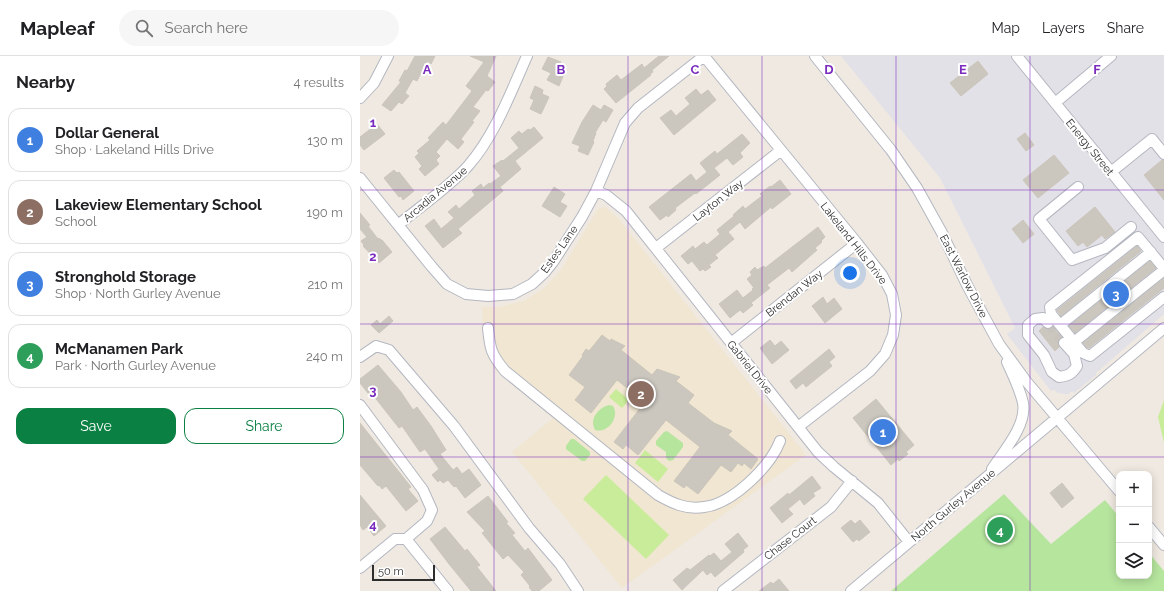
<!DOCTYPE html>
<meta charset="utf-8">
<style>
:root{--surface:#fff;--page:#f6f6f6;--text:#202124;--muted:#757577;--line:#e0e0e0;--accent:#0b8043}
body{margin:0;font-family:Raleway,sans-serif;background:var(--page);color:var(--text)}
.controls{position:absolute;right:12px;bottom:12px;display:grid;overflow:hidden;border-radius:8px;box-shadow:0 2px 10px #0003}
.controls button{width:36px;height:36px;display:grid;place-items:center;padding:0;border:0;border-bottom:1px solid var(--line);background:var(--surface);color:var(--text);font:20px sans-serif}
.scale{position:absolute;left:12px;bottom:10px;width:63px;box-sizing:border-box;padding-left:4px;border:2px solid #2e2e2e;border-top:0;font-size:11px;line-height:14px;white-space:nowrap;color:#2e2e2e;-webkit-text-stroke:3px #fff;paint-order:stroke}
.you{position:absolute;left:490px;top:217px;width:14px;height:14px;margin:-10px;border:3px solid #fff;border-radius:50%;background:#1a73e8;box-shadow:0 0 0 6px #1a73e833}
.badge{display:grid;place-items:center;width:26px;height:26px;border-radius:50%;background:var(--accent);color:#fff;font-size:13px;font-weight:700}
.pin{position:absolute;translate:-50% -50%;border:2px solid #fff;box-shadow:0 1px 4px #0006}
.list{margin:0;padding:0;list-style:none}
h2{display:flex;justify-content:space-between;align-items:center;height:52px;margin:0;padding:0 16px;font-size:17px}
h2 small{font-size:13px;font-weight:400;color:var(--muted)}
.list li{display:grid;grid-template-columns:26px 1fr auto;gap:12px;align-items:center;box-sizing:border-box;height:64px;margin:0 8px 8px;padding:0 8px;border:1px solid var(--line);border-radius:12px}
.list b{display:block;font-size:15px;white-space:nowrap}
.list p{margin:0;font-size:13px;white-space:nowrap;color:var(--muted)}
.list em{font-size:13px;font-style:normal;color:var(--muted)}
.actions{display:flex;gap:8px;padding:12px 16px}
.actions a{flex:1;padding:9px 0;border:1px solid var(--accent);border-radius:12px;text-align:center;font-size:14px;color:var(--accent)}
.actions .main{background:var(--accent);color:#fff}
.icon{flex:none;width:22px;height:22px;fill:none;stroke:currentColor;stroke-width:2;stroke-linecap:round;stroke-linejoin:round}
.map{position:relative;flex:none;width:804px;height:535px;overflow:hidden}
header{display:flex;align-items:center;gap:24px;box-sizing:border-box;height:56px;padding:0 20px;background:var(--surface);border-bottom:1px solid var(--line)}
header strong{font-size:19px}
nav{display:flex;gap:22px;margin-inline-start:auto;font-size:14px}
.search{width:280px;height:36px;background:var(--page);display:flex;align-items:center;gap:10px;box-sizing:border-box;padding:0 14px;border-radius:22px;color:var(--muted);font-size:15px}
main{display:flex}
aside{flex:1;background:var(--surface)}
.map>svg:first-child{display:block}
.industrial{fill:#e3e1e8}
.education{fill:#f0e6d1}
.green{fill:#b6e59e}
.pitch{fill:#c9ec9a}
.building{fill:#cbc7bf;stroke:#cbc5ba}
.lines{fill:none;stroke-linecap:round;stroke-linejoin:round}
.minor-tunnel{stroke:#c8c4bd;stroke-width:10;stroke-dasharray:10 5;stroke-linecap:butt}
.minor-casing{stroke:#b4b7c1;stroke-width:12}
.minor{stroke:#fff;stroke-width:10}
.grid{fill:none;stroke:#7b2cbf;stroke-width:1;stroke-opacity:0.55}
.labels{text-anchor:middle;stroke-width:4;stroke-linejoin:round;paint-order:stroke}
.street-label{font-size:11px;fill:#2e2e2e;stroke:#fff}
.grid-label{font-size:13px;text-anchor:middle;font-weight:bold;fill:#7b2cbf;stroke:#fff;stroke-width:4;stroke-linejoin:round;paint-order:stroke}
</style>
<header>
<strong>Mapleaf</strong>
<div class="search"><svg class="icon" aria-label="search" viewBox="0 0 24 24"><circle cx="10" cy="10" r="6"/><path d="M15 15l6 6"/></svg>Search here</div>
<nav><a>Map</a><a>Layers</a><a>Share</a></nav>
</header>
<main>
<aside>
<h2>Nearby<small>4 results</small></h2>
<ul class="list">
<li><span class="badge" style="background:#3f7fe0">1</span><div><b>Dollar General</b><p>Shop · Lakeland Hills Drive</p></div><em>130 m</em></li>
<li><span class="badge" style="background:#8d6e63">2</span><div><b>Lakeview Elementary School</b><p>School</p></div><em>190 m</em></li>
<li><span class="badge" style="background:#3f7fe0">3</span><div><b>Stronghold Storage</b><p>Shop · North Gurley Avenue</p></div><em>210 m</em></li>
<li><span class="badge" style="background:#2e9e5b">4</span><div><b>McManamen Park</b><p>Park · North Gurley Avenue</p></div><em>240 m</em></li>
</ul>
<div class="actions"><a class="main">Save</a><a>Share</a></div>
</aside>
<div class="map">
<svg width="804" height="535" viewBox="0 0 804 535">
<rect width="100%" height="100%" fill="#efe9e1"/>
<!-- industrial -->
<path class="industrial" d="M481,0H804V258L736,317V319L714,337L712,335L708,338H704L698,337L694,334L691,335L647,278L655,272L580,122Z"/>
<!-- education -->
<path class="education" d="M245,151L258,162L446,399L262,532L152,396L193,362L135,314L127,300L123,284L122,251H139L164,245L184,232L201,214L238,153Z"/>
<!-- green -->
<path class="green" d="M249,349L253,350C260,361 248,378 235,374C229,363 238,352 249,349Z
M307,375L323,387V391L313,404L309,405L306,402V396L296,389V385L304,376Z
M211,383H214L230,396V399L225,405H222L206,393V390Z
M644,438L691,488L745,444L759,461V520H789V497L804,515V535H531Z"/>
<!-- pitch -->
<path class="pitch" d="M256,333L269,344L262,352L249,341Z
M804,344V387L798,361Z
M285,394L308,413L298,426L275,407Z
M246,419L309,479L286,503L223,443Z"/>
<!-- building -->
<path class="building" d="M55,0H75L71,8L67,5L57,25L53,23L45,37L49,40L42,48L39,46L31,55L22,49L41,26L39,25L45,14L47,15Z
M110,0H136L127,20L135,26L128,35L126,34L113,51L120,55L112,65L114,66L101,83L104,86L98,93L87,83L76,96L80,100L76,104L79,108L65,120L59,113L62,110L55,101L59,97L57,95L70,84L68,82L83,66L86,69L112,35L106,30L124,6Z
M299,0H309L292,14L293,16L290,18L291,19L256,47L244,33L247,30L246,28L257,19L261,24L282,8L284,12Z
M188,1L201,6L197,9L206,13L199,30L187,24L191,17L182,13Z
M618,5L628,18L601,40L590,27Z
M175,30L183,34L182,38L189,41L181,58L170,53L174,44L170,42Z
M336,33L341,39L348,34L356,44L314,79L300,62L311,54L316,60L330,48L325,42Z
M233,49L241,54L244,49L253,54L246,66L243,64L235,77H236L233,85L234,86L228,99L218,95L220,90L212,87L222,66Z
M17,68L25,78L4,94L0,89V81Z
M174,71L183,82L155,105L161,113L140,131L143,135L98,173L102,177L83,192L65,170L74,163L81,173L94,162L88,156L96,149L99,153L115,139L112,135L121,128L123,132L129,127L130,128L141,120L133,110L142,104L143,105L159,92L151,82L159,75L162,78L168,73L170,74Z
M665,77L674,89L666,95L657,83Z
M382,78L390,87L380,97L383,101L373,109L367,102L354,112L360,119L336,138L335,137L315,152L316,154L308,161L307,159L300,164L289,151L331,118L336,125L347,116L340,107L355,95L357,98Z
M694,99L709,117L678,142L663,124Z
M802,104H804V144L784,119Z
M34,114L37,117L39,116L54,135L43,144L41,140L39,141L24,122Z
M420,124L431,138L412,153L411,151L385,173L380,166L368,176L374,183L355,199L358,202L349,209L351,211L345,215L343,213L340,215L332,205L328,208L321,200L333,190L335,193L344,186L347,189L360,178L357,174L374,160L373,159L383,150L385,153L402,140L400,138L410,130L411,131Z
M194,131L205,138L200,146L207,150L200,161L182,150Z
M735,151L755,176L745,183L742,179L727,191L723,186L718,190L706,175Z
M0,157L10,169L8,170L18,183L19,182L21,184H22L32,196L19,207L3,190L4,189L1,185L7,181L0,173Z
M663,164L674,178L663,187L652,173Z
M458,171L465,181L461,185L462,186L455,192L457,194L432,216L429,212L407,229L410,232L391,247L393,249L383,257L380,254L370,262L359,248L377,234L383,242L393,234L392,233L394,232L387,223L392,219L390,216L395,211L397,214L404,210L405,212Z
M777,190L781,195L701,260L697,254Z
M790,205L796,212L715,277L709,270Z
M804,222V232L729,292H727L723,287Z
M463,241L467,248L474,242L482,253L465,267L452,250Z
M29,260L33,265L19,277L11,269L17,264L20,268Z
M683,271L689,273L693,271L702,281L698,285L699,291L695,295L679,275Z
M242,279L250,285L251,283L265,290L261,294L292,319L297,313L320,321L316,325L334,339L328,347L354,367L372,375L368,379L398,403L391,413L384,407L382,410L378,407L371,416L361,409L338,438L326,429L324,432L314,425L340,391L306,364L278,399L266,389L263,393L254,386L285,346L257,324L231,357L215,344L225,331L209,319L223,300L222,299L226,293L229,295Z
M410,284L415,290L421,285L429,294L412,308L400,292Z
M469,293L475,301L469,306L472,310L446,331L443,327L436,333L430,325Z
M18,309L41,336L53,354L57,351L71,370L86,394L80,398L93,414L97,411L102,418L109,413L121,429L105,442L96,430L94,431L88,424L83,427L80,424L78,426L72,419L79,413L65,393L60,396L42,370L39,372L13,339L11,341L0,327V323Z
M516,343L554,389L546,396L548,398L539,405L538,403L531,409L493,362Z
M0,367L51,431L48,433L58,445L46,455L26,430L22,433L19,429L18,430L0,409Z
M452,420L461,432L453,437L455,440L444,449L440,443L428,453L433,458L422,467L410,452L428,437L429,439Z
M702,427L714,442L702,452L690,437Z
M0,439L26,470L14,480L7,471L3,474L0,469Z
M128,440L148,466L146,467L155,477L152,479L165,495L168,492L192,524L179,535H172L169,531L170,530L161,519L164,516L148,499L143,503L122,477L125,475L107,456Z
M491,464L495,468L500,464L510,476L499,485L497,483L493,486L481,472Z
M85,471L105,495L107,493L120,509L117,511L136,535H111L89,508L70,483Z
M378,477L388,490L383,494L384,496L355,521L351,516L347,519L343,514L322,534L313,524L327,512L330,514L349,499L350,500L354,497L361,505L372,496L365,488Z
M419,523L429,535H399L411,526L413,528Z"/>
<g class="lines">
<!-- minor-tunnel -->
<path class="minor-tunnel" d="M688,267L704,287"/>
<!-- minor casing -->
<g class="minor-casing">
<path id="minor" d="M344,0L497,187L522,219L532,238L536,259L533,279L525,298L510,315L438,371
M455,0L531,94L557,132L582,177L607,229L639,288L666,325L759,435
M657,0L804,181
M0,42L14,27L28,0
M695,47L751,0
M751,116L792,83L804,98
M0,122L72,211L87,228L106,238L128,240L153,238L172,228L185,216L193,206L222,161L236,135L265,67L278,52L344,0
M718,131L679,163L712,204L745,192L771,171
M236,135L246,139L266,155L458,396L474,411L518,447L549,486
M38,169C61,150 88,132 108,110C135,79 150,38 167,0
M296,192L420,95
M804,210L803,211L778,181L690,251L691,258L723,297L730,300L804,241
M688,267L683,262L675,263L668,269V279L684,299L692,316L699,321C708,320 712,318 717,310L714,298L704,287
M700,269L791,196
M128,272C130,293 131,298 145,315L298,439C312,447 326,454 344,451C372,448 410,411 420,385
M714,286L804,214
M371,287L497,187
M0,301L16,290L29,294L94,370L169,472L200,508L218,535
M0,349L63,434L72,454L67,465L46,483
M632,413C644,395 667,369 663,347C660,333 653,319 647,306
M789,471L804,489
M46,483L88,535
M0,512L35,483H46
M363,535L471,451L492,425
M491,535L804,272"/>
</g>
<!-- minor -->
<use href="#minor" class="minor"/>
</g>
<!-- grid -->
<path class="grid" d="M134,0V535M268,0V535M402,0V535M536,0V535M670,0V535M0,134H804M0,268H804M0,401H804"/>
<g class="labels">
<!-- street labels -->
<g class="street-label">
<text transform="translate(730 91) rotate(51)" y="4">Energy Street</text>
<text transform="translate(75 138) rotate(-40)" y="4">Arcadia Avenue</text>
<text transform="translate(358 144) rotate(-38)" y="4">Layton Way</text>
<text transform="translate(494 187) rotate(52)" y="4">Lakeland Hills Drive</text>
<text transform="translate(199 193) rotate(-55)" y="4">Estes Lane</text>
<text transform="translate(604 220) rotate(63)" y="4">East Warlow Drive</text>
<text transform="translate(434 237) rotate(-38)" y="4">Brendan Way</text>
<text transform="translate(390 311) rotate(51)" y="4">Gabriel Drive</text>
<text transform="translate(593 449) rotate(-40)" y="4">North Gurley Avenue</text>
<text transform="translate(430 482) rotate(-38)" y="4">Chase Court</text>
</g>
</g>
<g class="grid-label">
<text x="67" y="18">A</text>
<text x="201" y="18">B</text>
<text x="335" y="18">C</text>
<text x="469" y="18">D</text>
<text x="603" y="18">E</text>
<text x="737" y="18">F</text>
<text x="13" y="71">1</text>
<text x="13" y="205">2</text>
<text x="13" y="339">3</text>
<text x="13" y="473">4</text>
</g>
</svg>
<div class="controls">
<button>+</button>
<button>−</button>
<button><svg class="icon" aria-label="layers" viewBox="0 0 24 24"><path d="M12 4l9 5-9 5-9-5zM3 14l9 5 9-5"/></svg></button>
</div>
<div class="scale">50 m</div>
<div class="you"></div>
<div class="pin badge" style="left:523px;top:376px;background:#3f7fe0">1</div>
<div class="pin badge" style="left:281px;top:338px;background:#8d6e63">2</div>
<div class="pin badge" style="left:756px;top:238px;background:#3f7fe0">3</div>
<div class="pin badge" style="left:640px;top:474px;background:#2e9e5b">4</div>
</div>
</main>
